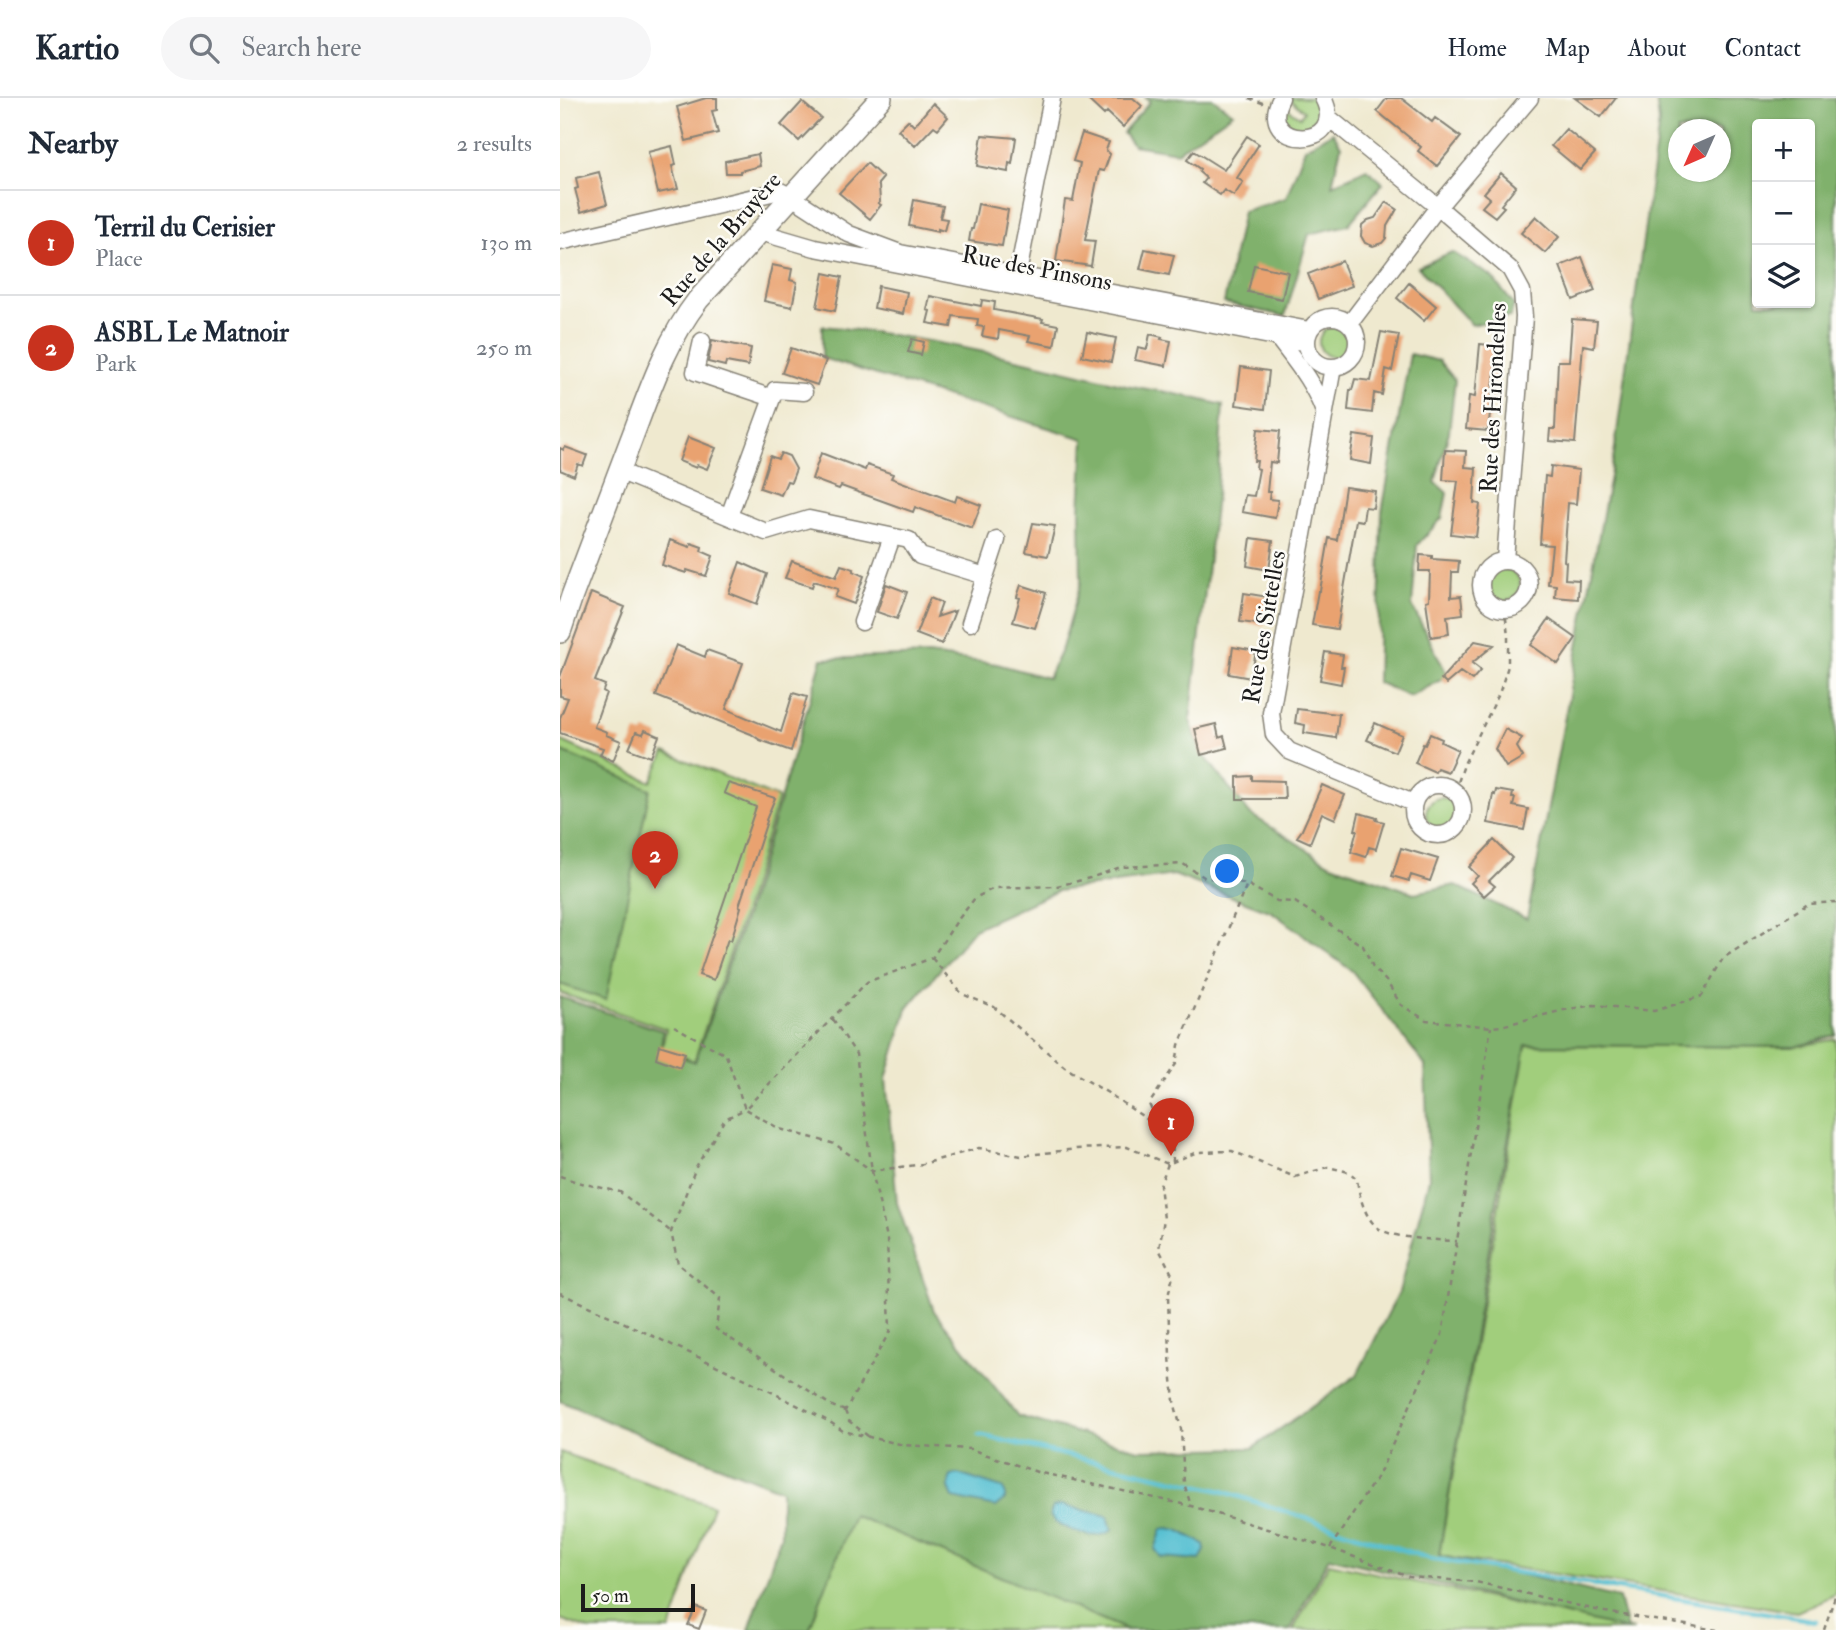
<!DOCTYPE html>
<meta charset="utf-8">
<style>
:root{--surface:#fff;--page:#f6f6f7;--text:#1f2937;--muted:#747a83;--line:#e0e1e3;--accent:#c8321e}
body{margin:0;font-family:"IM FELL Double Pica",serif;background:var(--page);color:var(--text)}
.controls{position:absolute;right:21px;top:21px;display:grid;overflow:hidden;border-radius:7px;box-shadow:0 2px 5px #0004}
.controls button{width:63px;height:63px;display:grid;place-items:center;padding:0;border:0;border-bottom:2px solid var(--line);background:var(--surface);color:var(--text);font:35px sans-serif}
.compass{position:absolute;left:1108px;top:21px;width:63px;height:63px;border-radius:50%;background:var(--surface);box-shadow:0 2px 5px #0004;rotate:225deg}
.scale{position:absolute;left:21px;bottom:18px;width:114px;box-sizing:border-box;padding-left:7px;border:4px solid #1c1c1c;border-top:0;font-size:19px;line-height:24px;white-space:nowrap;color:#1c1c1c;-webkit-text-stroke:5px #fdfcf7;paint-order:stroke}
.you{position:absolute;left:668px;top:774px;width:24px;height:24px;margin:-18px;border:5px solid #fff;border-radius:50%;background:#1a73e8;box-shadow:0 0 0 10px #1a73e833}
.badge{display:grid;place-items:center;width:46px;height:46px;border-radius:50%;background:var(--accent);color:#fff;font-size:23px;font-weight:700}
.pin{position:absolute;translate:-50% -58px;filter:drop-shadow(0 2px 4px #0008)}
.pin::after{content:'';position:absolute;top:37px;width:24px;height:21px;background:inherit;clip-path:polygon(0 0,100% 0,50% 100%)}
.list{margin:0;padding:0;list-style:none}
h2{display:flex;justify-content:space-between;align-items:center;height:91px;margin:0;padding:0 28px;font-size:30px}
h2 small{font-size:23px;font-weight:400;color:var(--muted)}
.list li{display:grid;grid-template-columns:46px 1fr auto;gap:21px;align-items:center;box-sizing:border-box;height:105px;padding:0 28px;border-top:2px solid var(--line)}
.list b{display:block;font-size:26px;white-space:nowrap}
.list p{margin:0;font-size:23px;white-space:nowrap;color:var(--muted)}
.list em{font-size:23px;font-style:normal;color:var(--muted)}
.icon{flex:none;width:38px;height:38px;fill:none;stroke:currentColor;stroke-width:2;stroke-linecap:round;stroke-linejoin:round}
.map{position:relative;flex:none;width:1276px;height:1532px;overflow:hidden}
header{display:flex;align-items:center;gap:42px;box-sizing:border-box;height:98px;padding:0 35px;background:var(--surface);border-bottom:2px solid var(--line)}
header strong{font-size:33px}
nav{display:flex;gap:38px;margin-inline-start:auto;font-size:24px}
.search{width:490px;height:63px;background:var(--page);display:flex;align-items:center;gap:18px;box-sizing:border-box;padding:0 24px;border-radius:38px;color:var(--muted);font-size:26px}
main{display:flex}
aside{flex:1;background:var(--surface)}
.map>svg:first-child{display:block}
.green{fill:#a1ce7c;stroke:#5e754c;stroke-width:2}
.forest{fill:#80b16c;stroke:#4e6644;stroke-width:2;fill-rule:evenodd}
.water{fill:#55bfd1;stroke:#386e76;stroke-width:2}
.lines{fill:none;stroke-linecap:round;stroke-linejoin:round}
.stream{stroke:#55bfd1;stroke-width:4.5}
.building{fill:#e9a270}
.minor-casing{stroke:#868276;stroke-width:19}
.tertiary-casing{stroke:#868276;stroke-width:24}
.path{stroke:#868276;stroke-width:2.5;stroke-dasharray:5 5;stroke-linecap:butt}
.minor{stroke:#fff;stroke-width:16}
.tertiary{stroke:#fff;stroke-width:21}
.labels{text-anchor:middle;stroke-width:5;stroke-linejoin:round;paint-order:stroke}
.street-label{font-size:24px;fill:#1c1c1c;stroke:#fdfcf7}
</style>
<header>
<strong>Kartio</strong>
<div class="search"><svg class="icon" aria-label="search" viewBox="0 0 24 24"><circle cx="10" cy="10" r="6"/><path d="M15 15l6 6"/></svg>Search here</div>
<nav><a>Home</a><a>Map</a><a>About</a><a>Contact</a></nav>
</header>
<main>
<aside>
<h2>Nearby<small>2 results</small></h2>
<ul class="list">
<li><span class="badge">1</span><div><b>Terril du Cerisier</b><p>Place</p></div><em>130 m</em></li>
<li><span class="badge">2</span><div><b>ASBL Le Matnoir</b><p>Park</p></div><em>250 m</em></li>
</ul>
</aside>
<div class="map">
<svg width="1276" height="1532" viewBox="0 0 1276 1532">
<rect width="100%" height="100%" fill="#fdfcf7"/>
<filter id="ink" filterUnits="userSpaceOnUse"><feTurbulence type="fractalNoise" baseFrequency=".0143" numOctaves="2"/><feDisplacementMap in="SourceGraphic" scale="14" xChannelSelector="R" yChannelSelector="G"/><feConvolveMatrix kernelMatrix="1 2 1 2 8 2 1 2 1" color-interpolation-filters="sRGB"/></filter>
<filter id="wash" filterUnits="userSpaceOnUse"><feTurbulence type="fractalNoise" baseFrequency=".00686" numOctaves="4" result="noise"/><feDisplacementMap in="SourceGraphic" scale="28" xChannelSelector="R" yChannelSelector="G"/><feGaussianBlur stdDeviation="1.57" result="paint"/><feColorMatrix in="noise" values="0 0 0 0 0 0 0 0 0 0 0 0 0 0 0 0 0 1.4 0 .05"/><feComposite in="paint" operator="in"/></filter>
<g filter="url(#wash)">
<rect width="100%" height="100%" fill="#efe9cf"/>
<!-- green -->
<path class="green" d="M731,0H757L764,18L750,34L728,28L724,20L725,9L740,19L744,13L730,2Z
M759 244a15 15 0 1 1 30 0a15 15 0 1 1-30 0Z
M928 487a16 16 0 1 1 32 0a16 16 0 1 1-32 0Z
M0,642L91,684L105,654L218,700L184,814L134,963L102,950L106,931L0,895Z
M866 716a16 16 0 1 1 32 0a16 16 0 1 1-32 0Z
M1276,941V1496L1237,1514L879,1458L966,947L1235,949Z
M0,1354L153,1408L110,1532H30L0,1521Z
M293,1417L568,1532H249Z
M769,1465L1074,1532H733Z"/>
<!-- forest -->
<path class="forest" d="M586,0H652L673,15L617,54L573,47L563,35L590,4Z
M1096,0H1276V937L1235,949L966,947L937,1102L879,1457L1059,1500L1067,1532L769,1459L730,1532H568L293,1417L249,1532H189L221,1437V1392L49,1324L0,1303V899L103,933L101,951L135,964L186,816L262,561L369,557L437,566L488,580L502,550L521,484L520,412L524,341L262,260V228C362,238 460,261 558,285C573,289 589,291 605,294C625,297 644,303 663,307L657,391L630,622L640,652L690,716L769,765L854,795L895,787L967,821L1054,357L1099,24ZM1197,26H1250V205H1197ZM1118,32H1160V74H1118ZM614,777L712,814L792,873L865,967L869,1081L839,1194L797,1277L693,1350L579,1352L458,1318L374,1213L337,1105L326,981L347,911L414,831L497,793Z
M773,34L781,48L772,87L807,71L823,85L788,127L749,136L725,218L664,205L683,113L726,100L745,50Z
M892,154L931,178L954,207L950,219L912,227L858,169Z
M850,256L879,263L895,282L889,334L875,384L887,395L882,420L857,447L852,508L888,578L850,599L817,584L822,414Z
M0,653L90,691L46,902L0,886Z"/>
<!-- water -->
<path class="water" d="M398,1376L442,1390L445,1394V1401L435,1409L393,1400C389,1391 387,1386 391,1378Z
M501,1407L548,1418L552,1432C548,1435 546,1436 541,1437C529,1440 495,1429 490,1417L493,1409Z
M608,1430L618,1432L644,1446L645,1452L640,1462L601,1459L595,1451L602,1431Z"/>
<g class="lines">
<!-- stream -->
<path class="stream" d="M419,1337L662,1393L868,1460L1256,1523"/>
</g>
<g id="blocks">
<!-- building -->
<path class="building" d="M146,0H157V12L152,13L158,35L126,43L117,9Z
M526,0H573L582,8L563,29L547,14L544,17Z
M827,0H841L872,24L875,20L901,39L877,68L858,53L861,49L817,13Z
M1015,0H1056L1041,19Z
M242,4L261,20L239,43L221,27Z
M373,5L388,19L378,31L374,28L355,48L338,32L348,22L354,28Z
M1006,31L1035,55L1020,72L991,48Z
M522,35L549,44L546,52L550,56L544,73L539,72L525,142L535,143L531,168L496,163L505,102L513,103L520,65L513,63Z
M422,37L456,40L452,66L449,65L448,74L417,68Z
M687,38L699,46L677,80L683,84L674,98L664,92L660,97L642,85L646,80L639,74L640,71L627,62L634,53L664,72Z
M112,48L116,67L112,68L118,91L98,95L88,54Z
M198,56L200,68L180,73V75H166L165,63Z
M307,65L323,80L318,86L319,88L320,103L318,105L321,107L310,121L279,95Z
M39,74L47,106L21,114L15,91L18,90L16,80Z
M941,75L956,88L941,107L944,109L935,119L922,109L930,100L924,95Z
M354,102L383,108L380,120L387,121L384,133L378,131V134L349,128Z
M826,104L837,111L827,128L826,140L822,145L813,148L805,145L801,138L802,127L808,122L815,120Z
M418,106L448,112L442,148L409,143L411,131H413Z
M976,118L999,139L985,155L961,135Z
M585,151L614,157L609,177L580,171Z
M1022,159L1035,193L1013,202L1000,168Z
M782,163L792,188L758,201L748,176Z
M212,167L232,171L230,182L237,184L232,209L204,203Z
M694,167L728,174L722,201L688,194Z
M264,175L282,179L275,213L257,209Z
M849,185L876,208L864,223L837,200Z
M318,188L347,194L343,216L314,210Z
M370,198L421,208L422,202L435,204L434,212L483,221L482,224L498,227L494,248L468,243L470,238L439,232L438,241L422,238L424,229L417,228L418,221L393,218L391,229L367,225L370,213L367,212Z
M1012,221L1037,223L1034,249L1023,247L1015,345L989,343L990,331H995L998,263H1009Z
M527,234L556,240L551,264L522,258Z
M821,234L839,237L832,273L826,271L822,297L814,295L812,315L788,312L790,292H792L795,281L811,283Z
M590,236L602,239L601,241L611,243L606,268L575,262L578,249L587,251Z
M352,241L364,244L361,257L348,254Z
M152,242L191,250L188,268L166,264L165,268L148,264Z
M920,246L938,248L928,333L906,331L909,298L915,299Z
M231,250L266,262L257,287L222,275Z
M681,269L709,273L705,311L676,307Z
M698,331L720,333L717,365L710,364L707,394H710L709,401L718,402L715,420L682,414L685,397L694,398L699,371L696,370L697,363H694Z
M794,337L814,340L811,366L790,362Z
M128,339L156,350L147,371L137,367L136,370L119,363Z
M5,349L27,357L23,368L18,366L14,378L0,372V350L4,352Z
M885,352L906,353L905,369L916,370L914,405L920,406L916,439L891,436L898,383L883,382Z
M221,355L229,358L236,371L231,384L227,383L221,397L200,390L210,358L218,361Z
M261,355L305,372L307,367L333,376L331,380L395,404L397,398L421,407L412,430L355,409L353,414L281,388L279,391L252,381Z
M991,368L1019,372L1016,406L1008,405L1004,463L1006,464L1005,481L1019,482L1018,501L995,499L996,487L988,486L992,447L980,446L985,378L990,379Z
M785,389L815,393L813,410L805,409L803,423L796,422L777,531L752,527L758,493H760L769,440L777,442Z
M473,425L495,428L488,458L466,454Z
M691,440L713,443L709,472L687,468Z
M110,442L130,449L131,445L142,449L141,453L153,458L146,478L127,472L126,475L102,467Z
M860,457L872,458V461L899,463L898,474H892L891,499L901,498L903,516L887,518L889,536L871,539L866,503L869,502L870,473H859Z
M232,463L276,479L281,467L294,471L293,473L304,478L294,506L275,499L278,491L254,483L252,489L225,480Z
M180,464L207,476L197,506L169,495Z
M326,486L347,494L337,521L317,514Z
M461,487L486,495L475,530L453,524L460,500L457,499Z
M31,495L65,509L35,583L45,587L43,593L46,595L34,629L47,634L46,637L61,643L53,663L40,657L43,650L0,635V620L8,600L0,598V579Z
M684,495L708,499L704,527L680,524Z
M370,500L382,505L377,519L395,513L382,546L356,536Z
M989,521L1016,540L998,566L971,547Z
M915,543L934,547L912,565L921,572L912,582L900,574L886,586L881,581Z
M116,547L145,559L147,552L183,565L166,611L221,634L233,595L247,599L231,653L200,642L191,636L96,598Z
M673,549L696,553L691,580L669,576Z
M765,554L783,557L781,569H784L781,586L760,582Z
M737,611L779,616L776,640L744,635L745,627L735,625Z
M815,625L842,637L835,654L807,642Z
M656,626L659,640L664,638L667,650L641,657L635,631Z
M945,631L962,640L957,649L963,659L946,669L935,651Z
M85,632L99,638L91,659L69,651L76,634L83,636Z
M870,636L882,641L881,644L898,652L888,674L877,670L875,674L855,665L863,646L865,647Z
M692,678V682L724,683L725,701H677V679Z
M168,685L215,700L206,722L207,723L179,808L181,809L171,843L168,841L154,882L139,877L196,709L164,695Z
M762,687L785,697L775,721L762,715L750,745L737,739L742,732Z
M936,692L953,695L952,700H955L953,708L968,711L964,732L928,725L933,696L935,697Z
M799,715L817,720L816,722L824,724L816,751L809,749L806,759L791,754L797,732H795Z
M934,742L952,760L929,783L935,788L924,798L911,785L918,778L909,769Z
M841,750L878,761L870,783L851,777L849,783L832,778Z
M99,947L125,955L120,969L96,960Z
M136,1509L146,1513L139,1531L128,1527Z"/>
</g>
</g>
<g filter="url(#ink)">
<use href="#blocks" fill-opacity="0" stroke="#868276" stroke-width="2"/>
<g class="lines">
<!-- minor casing -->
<g class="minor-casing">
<path id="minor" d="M721,0C694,52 790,53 763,0
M768,19L878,109L950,171L962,193L964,219L945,462
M200,134L255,150L747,245
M0,144L220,93L232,99L289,136L340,155L749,232
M456,186L492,0
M747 244a25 25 0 1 1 50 0a25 25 0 1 1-50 0Z
M790,225L878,109L970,0
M717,239C735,263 754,285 764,314
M142,243L135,274L212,300
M773,269L711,615L714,637L729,653L853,705
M59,373L206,434L249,421L349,442L360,458L425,478
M169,418L215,292L244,294
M921 487a24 24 0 1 1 48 0a24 24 0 1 1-48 0Z
M302,524L332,439
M410,525L437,442
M853 712a25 25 0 1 1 50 0a25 25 0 1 1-50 0Z"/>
</g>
<!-- tertiary casing -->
<g class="tertiary-casing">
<path id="tertiary" d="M0,534L12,498C32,446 51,394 71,342C90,292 105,245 138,202L321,0"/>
</g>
<!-- path -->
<path class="path" d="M689,0L705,6
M895,693L905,664L939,596L948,568V538L945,512
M372,860L402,896L434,909L506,970L548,995L603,1032
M273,921L296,956L312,1073L327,1140L330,1233L285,1313
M114,928L166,957L185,1011L307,884L372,860L397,823L415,800L434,790L497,788L530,780L561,769L623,766L644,779L687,786L717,803L735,804L803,848L813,869L827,884L841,907L866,922L931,929L941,928L1004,912L1034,907L1094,913L1142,898L1163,860L1248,806L1276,804
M613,1064L612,1040L596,1022L589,1006L616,966L619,947L687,786
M608,1066L600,1087L604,1121L599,1151L613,1178L608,1198L610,1259L614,1303L621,1331L624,1385L631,1408
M0,1078L17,1084L60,1094L110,1133
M0,1195L190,1283L270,1324L283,1333L344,1347L410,1351L477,1374L631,1408L770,1450L849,1479L916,1484L1045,1514L1157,1532
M285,1313L272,1308L156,1231L160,1200L118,1166L111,1134L136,1069L165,1021L185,1011L220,1031L275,1046L312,1073L363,1066L419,1050L461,1058L516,1051L567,1049L608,1066L637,1054L672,1053L735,1079L768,1069L789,1074L797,1081C799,1097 804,1119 818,1130C832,1141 879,1142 897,1143
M285,1313L289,1323L308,1338
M770,1450L820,1374L882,1237L931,929
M1264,1532L1276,1495"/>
<!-- minor -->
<use href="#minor" class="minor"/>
<!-- tertiary -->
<use href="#tertiary" class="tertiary"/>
</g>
</g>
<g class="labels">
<!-- street labels -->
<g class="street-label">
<text transform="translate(161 141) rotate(-49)" y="8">Rue de la Bruyère</text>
<text transform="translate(477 170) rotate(11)" y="8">Rue des Pinsons</text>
<text transform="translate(933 300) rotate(-87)" y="8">Rue des Hirondelles</text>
<text transform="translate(704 529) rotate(-80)" y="8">Rue des Sittelles</text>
</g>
</g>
</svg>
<div class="controls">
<button>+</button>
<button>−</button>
<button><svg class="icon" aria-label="layers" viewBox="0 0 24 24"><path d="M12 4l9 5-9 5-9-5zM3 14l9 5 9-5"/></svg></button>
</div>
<svg class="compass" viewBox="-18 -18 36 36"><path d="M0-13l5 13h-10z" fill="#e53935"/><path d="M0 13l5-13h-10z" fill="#747a83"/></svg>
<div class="scale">50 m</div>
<div class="you"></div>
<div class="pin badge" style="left:611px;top:1058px">1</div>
<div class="pin badge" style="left:95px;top:791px">2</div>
</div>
</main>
